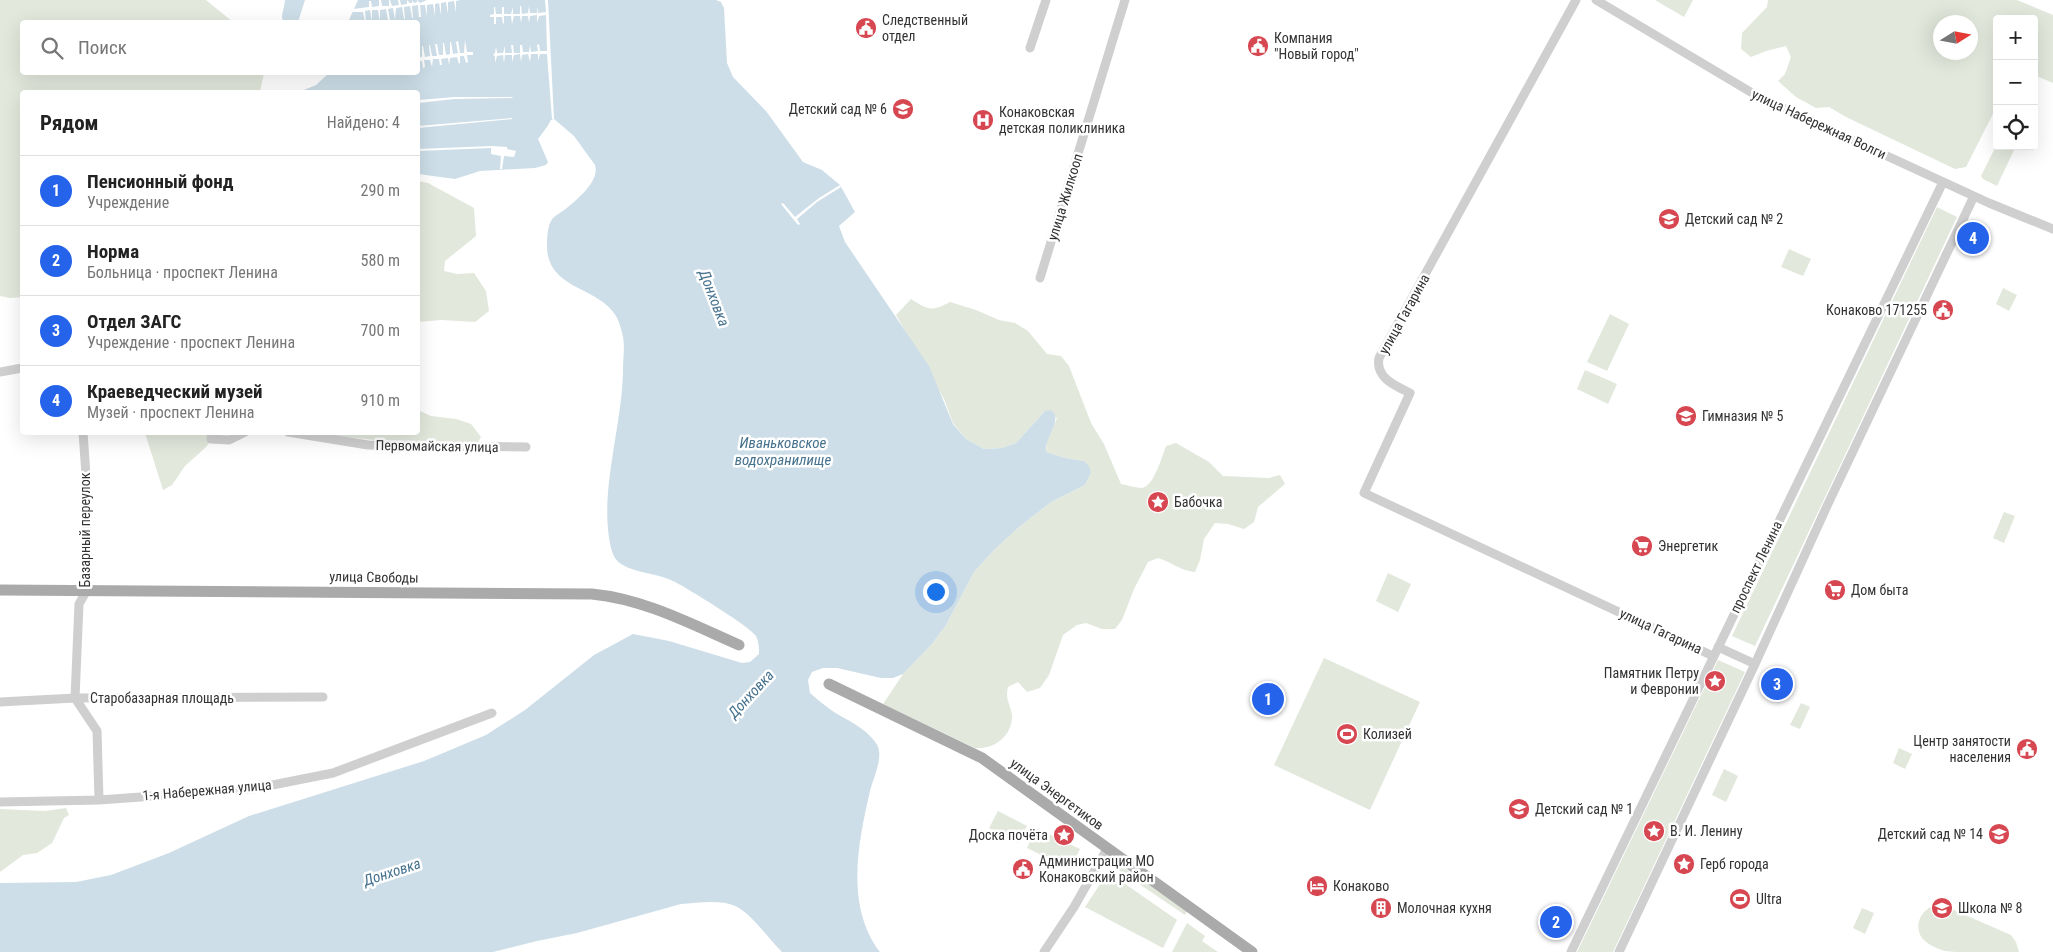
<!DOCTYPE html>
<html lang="ru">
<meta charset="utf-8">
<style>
:root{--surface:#fff;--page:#f2f2f2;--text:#222;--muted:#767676;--line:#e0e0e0;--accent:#2563eb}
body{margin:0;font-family:"Roboto Condensed",sans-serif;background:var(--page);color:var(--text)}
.controls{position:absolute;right:15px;top:15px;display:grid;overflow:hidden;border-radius:5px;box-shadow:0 5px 20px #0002}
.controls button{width:45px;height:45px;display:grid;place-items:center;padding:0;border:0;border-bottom:1px solid var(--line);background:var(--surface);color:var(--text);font:25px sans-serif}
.compass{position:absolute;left:1933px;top:15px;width:45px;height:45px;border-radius:50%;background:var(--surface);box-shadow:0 5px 20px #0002;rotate:79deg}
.you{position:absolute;left:935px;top:591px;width:18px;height:18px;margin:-12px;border:4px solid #fff;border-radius:50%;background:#1a73e8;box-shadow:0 0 0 8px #1a73e833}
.badge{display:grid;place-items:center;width:32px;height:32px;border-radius:50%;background:var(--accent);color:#fff;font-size:16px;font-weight:700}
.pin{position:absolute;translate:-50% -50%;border:2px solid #fff;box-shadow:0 1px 5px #0006}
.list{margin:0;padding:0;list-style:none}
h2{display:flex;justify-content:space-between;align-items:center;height:65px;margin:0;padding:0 20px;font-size:21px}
h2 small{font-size:16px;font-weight:400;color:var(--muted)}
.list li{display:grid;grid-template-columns:32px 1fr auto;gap:15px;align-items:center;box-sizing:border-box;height:70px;padding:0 20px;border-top:1px solid var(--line)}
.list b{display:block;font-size:19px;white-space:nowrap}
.list p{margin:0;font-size:16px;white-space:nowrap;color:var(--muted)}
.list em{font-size:16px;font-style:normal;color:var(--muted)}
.icon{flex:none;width:28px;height:28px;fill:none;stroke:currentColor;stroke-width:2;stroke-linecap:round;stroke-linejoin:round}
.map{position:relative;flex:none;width:2053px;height:952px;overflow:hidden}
.search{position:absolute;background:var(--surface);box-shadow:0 5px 20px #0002;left:20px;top:20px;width:400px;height:55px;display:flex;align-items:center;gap:12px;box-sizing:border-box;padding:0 18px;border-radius:5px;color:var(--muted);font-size:19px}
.panel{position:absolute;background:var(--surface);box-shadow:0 5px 20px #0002;left:20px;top:90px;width:400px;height:345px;border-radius:5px}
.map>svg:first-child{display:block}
.green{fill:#e2e8dc;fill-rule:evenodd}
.water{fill:#cddee8}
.pier{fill:#fff}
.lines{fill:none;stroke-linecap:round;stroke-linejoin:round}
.minor{stroke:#cfcfcf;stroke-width:9}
.major{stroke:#aaa;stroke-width:11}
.labels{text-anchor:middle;stroke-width:5;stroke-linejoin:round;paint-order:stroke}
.poi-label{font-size:14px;fill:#323232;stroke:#fff;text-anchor:start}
.street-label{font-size:14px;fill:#323232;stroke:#fff}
.water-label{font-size:15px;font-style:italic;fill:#46728d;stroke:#fff}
</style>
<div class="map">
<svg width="2053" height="952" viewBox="0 0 2053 952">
<rect width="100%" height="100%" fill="#fff"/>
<!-- green -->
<path class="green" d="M0,0H206L233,22H22V72L264,73L260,92H22V297L10,298L0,296Z
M1655,0H1693L1684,17Z
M1768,0H2017L2053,15V83L2034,75V19H1997V106L1966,167L1955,169L1846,117L1829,107L1816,108L1796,97L1778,81L1785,74L1791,57L1786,46L1766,51L1751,57L1741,49L1742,33L1767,7ZM1940,22H1970V52H1940Z
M1997,144V146H2007L2014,150L1997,186L1983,179L1981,176Z
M418,181L428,183L474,208L476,236L445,261L444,271L457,274L474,273L486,291L489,311L475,322L441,320L418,322Z
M1937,207L1957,217L1755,646L1732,636Z
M1789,249L1811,259L1803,276L1781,267Z
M2003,288L2017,295L2009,311L1996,304Z
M911,299C928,310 932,312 950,302L976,310L999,320L1015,323L1028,331L1047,354L1061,356L1069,366L1091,423L1104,444L1121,484C1127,485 1136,488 1142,488C1154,486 1162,456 1166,446L1176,443L1209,462L1223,476L1269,478L1280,475L1285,484L1258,507L1254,522L1244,529L1228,524L1215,523L1204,539L1200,560L1195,572C1181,571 1172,562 1158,558L1148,562L1134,589L1122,620L1115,629H1102L1086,623L1077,625L1063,635L1049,675L1040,688L1027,692L1018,682L1008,687C1005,700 1010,703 1012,715C1013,735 995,750 975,748L883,704L903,674L932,644L946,625L974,572L994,550L1018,528L1051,502L1085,485L1091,473L1084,461L1065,458L1046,452L1047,441L1057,418L1045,411L1016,443L1002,448L984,449L966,439L953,423L944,399L896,315Z
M1610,314L1629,324L1607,371L1587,362Z
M1585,370L1617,384L1608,404L1577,389Z
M418,410L431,416L456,419L471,424L481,437L478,442L375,440L309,433L418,432Z
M145,433H218L205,448L185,466L172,485L163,490Z
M2004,512L2015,516L2004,543L1993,538Z
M1388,573L1411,584L1398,612L1376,601Z
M1324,658L1420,702L1370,810L1274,765Z
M1718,660L1745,672L1613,952H1577Z
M1801,703L1810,707L1800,729L1790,725Z
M1899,748L1912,754L1905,769L1893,763Z
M1724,769L1738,776L1726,802L1712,795Z
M66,808L69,815L64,818L52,843L37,853L23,855L0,872V809L45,811Z
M998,811L1027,826L1018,843L989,828Z
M1036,828L1080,849L1070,869L1027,848Z
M1117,865H1120L1187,911L1185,915L1114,867Z
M1108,872L1177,920L1163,948L1085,907Z
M1940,904L2011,935L2016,942L2019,952C2002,952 1985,952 1968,952C1961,952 1952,952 1945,951C1937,949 1927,944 1922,938C1912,923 1924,906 1940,904Z
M1862,908L1874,913L1865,934L1853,928Z
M1187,923L1205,936L1202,941L1218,952H1172Z"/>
<!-- water -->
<path class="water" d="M285,0H305L298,22C275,23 283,18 285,0Z
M358,0H716L721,2L724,8L727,63L733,77L766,111L803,162L822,170L840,185L855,212L839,226L845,242L929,366L953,424L966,439L984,449L1002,448L1016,443L1045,411L1051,410C1064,419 1044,438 1046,452L1065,458L1084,461L1089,466L1091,473L1085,485L1051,502L1018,528L994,550L974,572L946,625L932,644L903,674L893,678H881L837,668H823L812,672L808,680L810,693C817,699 824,705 831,710C846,720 865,727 876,743C885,756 873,778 870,791C858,843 845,906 880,952H782C769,939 751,913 735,906C720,899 697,903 681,904L577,933L537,941L493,952H0V883L76,882L111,875L169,853L249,816L424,761L486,735L525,710L594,655L633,634L669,641L742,663L750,662L759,654C759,648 759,642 756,636C751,627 684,586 671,580C655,573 635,573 621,564C615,560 613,555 611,548C598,493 623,425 623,368C623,358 625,347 623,337C622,331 619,321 616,316C598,286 548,290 547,247C547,239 547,225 553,218C557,214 564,211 568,207C579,198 600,180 595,165L574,136L554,119L551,120L547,127L538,139L548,162L546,165L535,168L480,171L455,179L418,174V92H299L316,85L329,73L418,72V22H348Z"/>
<!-- pier -->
<path class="pier" d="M379,0H381L382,6H389V0H390L392,6L399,5L398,0H400L401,5L407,4V0L410,3H412V0L414,3L417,2V0L420,3L427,0H460L456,1V13L454,1L448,2V14L446,2L441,3V15L439,3L435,4V16L433,4L427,5V16L425,5H420L421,17H419L418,5L412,6L413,18H412L410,6L404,7L405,19H404L402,7L396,8L395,20L393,8L388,9L390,20H388L386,9L380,10V22L378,10H372V22L370,10L365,11L366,22H365L363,12H352L353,9L369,7V1H371L372,7L379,6Z
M545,0H548L554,119H552L547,54H540L538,61V54H531L530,62L528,54L522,55L521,62L520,54L514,55L512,62V55H505L504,63L503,55L497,56L495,63V56L493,55L495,53L496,46L497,53H503L505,46V53H512L511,45H513L514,53H520V45H522L523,52H529L530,45L531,52L538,51L537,45L539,44L540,51H547L546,15L539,16L537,23V15L530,16L529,23L528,16H522L521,23L520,16H514L512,24L511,16H504V23L503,24L502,17H496V24H494V17H490V15L494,14V7H495L496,14H502V7H504V14H511L513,7V14H520V6H521L522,14L528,13L529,6L530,13H537V6L538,13L546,12Z
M465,40L467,52H473V55H467L468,62L466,63L464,56H460V63L459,64L457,57L450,58L449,65L448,58L441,59L442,65H440L439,59H433L432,67L430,60H424L425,67L423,68L422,61H418V57H422V46H423L425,57L430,56L429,45H430L432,56H437L435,44H437L439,55H443V43H444L446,55L450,54V42H451L453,54L458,53L456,42L458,41L460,53H464Z
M455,97H512L513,98L455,99L418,103V100Z
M512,118V119L418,128V126Z
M492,146L507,147V149L516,151L514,157L504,156L502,169H500L501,156L491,154V148L418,151V149Z
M840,185L841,187L817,202L797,219L800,224L798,225L781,204L783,203L795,217L819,198Z"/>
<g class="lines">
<!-- minor -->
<path class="minor" d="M1576,0L1379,358C1375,378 1396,386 1410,393L1364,493L1713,656
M1596,0L1759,97L1989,203L2053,229
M1030,48L1046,0
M1040,278L1125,0
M0,372L22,368
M83,432L86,475L87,590L79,604L75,698L97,731L99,800
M212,432L211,439L229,440L245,432
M288,432L368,445L526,447
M1718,647L1755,664
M0,702L75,698L323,697
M0,802L99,800L252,789L333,773L492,713
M1044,952L1074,907L1107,849
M1571,952L1943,182
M1619,952L1755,664L1827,506L1974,196"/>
<!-- major -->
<path class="major" d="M0,590L592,594C644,599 691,624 739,645
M829,684L982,758L1252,952"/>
</g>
<!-- icons -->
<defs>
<g id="civic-disc" transform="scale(1.125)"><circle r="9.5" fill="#d64751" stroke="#fff"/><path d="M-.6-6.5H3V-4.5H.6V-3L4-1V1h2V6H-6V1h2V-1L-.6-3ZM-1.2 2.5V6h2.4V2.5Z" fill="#fff"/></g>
<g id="school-disc" transform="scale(1.125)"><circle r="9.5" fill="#d64751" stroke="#fff"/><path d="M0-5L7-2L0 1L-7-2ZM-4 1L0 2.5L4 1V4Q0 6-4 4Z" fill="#fff"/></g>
<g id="hospital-disc" transform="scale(1.125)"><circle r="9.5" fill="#d64751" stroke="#fff"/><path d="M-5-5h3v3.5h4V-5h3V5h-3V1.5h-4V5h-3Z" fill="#fff"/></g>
<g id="sight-disc" transform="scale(1.125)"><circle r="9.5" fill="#d64751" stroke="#fff"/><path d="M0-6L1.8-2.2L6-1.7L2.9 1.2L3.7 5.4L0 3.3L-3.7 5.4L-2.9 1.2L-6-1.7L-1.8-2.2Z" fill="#fff"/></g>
<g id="supermarket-disc" transform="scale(1.125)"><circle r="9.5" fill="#d64751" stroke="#fff"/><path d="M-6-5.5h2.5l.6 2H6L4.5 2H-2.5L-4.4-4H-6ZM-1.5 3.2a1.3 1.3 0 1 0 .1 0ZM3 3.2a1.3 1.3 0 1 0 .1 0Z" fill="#fff"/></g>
<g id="stadium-disc" transform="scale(1.125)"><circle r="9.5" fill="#d64751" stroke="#fff"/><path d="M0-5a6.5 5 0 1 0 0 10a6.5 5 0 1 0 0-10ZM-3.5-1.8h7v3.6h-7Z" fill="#fff"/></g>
<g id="hotel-disc" transform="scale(1.125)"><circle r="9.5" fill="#d64751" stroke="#fff"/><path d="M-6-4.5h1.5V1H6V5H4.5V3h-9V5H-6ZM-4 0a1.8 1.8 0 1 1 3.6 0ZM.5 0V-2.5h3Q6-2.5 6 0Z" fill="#fff"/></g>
<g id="building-disc" transform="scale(1.125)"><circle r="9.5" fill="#d64751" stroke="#fff"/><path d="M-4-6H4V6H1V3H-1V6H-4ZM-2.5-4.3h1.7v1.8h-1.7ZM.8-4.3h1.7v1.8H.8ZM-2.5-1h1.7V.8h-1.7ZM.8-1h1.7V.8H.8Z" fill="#fff"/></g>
</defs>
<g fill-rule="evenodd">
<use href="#civic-disc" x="866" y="28"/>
<use href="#civic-disc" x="1258" y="46"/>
<use href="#school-disc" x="903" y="109"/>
<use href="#hospital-disc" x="983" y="120"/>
<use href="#school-disc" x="1669" y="219"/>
<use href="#civic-disc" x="1943" y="310"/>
<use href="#school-disc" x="1686" y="416"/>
<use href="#sight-disc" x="1158" y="502"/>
<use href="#supermarket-disc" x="1642" y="546"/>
<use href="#supermarket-disc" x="1835" y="590"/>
<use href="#sight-disc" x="1715" y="681"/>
<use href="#stadium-disc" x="1347" y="734"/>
<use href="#civic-disc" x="2027" y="749"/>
<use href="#school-disc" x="1519" y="809"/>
<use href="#sight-disc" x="1654" y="831"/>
<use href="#school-disc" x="1999" y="834"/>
<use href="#sight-disc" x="1064" y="835"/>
<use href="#sight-disc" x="1684" y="864"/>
<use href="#civic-disc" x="1023" y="869"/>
<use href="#hotel-disc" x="1317" y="886"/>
<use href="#stadium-disc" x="1740" y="899"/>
<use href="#building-disc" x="1381" y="908"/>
<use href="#school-disc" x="1942" y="908"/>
</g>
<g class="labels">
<!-- poi labels -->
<g class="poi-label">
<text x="882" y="25">Следственный<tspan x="882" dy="16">отдел</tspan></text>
<text x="1274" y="43">Компания<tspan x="1274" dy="16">"Новый город"</tspan></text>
<text x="887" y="114" text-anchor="end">Детский сад № 6</text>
<text x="999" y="117">Конаковская<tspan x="999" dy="16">детская поликлиника</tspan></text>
<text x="1685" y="224">Детский сад № 2</text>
<text x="1927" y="315" text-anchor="end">Конаково 171255</text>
<text x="1702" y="421">Гимназия № 5</text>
<text x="1174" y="507">Бабочка</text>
<text x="1658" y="551">Энергетик</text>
<text x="1851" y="595">Дом быта</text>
<text x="1699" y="678" text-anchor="end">Памятник Петру<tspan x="1699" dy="16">и Февронии</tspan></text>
<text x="1363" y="739">Колизей</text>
<text x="2011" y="746" text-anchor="end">Центр занятости<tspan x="2011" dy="16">населения</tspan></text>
<text x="1535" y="814">Детский сад № 1</text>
<text x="1670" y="836">В. И. Ленину</text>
<text x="1983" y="839" text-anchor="end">Детский сад № 14</text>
<text x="1048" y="840" text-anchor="end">Доска почёта</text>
<text x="1039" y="866">Администрация МО<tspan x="1039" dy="16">Конаковский район</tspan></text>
<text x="1700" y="869">Герб города</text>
<text x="1333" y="891">Конаково</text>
<text x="1756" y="904">Ultra</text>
<text x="1397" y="913">Молочная кухня</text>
<text x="1958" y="913">Школа № 8</text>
</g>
<!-- street labels -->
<g class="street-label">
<text transform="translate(1819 124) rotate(25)" y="5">улица Набережная Волги</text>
<text transform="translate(1065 197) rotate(-73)" y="5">улица Жилкооп</text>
<text transform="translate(1404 314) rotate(-61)" y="5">улица Гагарина</text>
<text transform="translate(437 446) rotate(1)" y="5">Первомайская улица</text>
<text transform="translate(85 530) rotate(-90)" y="5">Базарный переулок</text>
<text transform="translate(1756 567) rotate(-64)" y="5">проспект Ленина</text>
<text transform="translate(374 577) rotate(1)" y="5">улица Свободы</text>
<text transform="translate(1661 631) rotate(25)" y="5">улица Гагарина</text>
<text x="162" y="703">Старобазарная площадь</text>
<text transform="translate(207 790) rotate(-5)" y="5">1-я Набережная улица</text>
<text transform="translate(1057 794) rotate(36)" y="5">улица Энергетиков</text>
</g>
<!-- water labels -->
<g class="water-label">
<text transform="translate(714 298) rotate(69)" y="5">Донховка</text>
<text x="783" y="448">Иваньковское<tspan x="783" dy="17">водохранилище</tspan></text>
<text transform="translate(751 694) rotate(-47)" y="5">Донховка</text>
<text transform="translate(392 872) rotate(-18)" y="5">Донховка</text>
</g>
</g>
</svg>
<div class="controls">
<button>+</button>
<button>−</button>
<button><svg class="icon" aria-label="locate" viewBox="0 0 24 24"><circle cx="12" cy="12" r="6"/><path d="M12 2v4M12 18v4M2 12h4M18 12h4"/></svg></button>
</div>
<svg class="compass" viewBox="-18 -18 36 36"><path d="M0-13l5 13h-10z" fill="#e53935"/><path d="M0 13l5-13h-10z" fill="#767676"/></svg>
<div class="you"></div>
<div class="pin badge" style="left:1268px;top:699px">1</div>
<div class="pin badge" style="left:1556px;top:922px">2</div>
<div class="pin badge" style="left:1777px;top:684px">3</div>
<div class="pin badge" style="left:1973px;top:238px">4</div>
<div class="search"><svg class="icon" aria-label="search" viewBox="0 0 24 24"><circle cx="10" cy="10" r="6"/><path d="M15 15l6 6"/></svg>Поиск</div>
<section class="panel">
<h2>Рядом<small>Найдено: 4</small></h2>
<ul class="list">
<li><span class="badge">1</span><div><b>Пенсионный фонд</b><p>Учреждение</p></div><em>290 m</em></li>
<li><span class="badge">2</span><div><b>Норма</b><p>Больница · проспект Ленина</p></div><em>580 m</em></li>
<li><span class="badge">3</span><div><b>Отдел ЗАГС</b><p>Учреждение · проспект Ленина</p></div><em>700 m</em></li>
<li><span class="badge">4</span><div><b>Краеведческий музей</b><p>Музей · проспект Ленина</p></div><em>910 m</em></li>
</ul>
</section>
</div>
